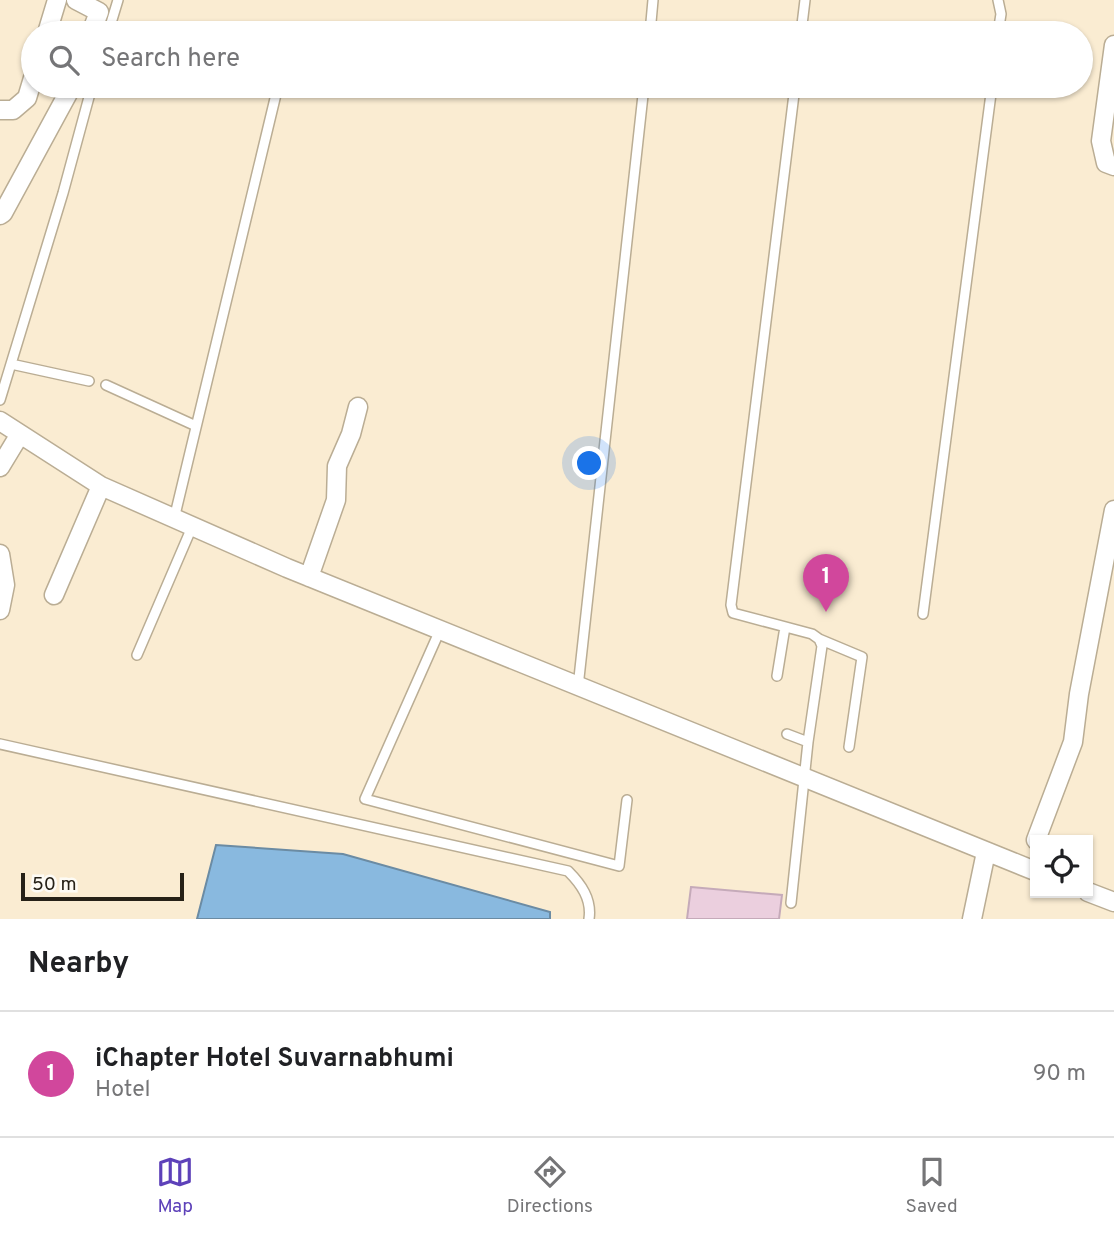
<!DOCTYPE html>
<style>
:root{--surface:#fff;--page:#f6f6f6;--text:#202124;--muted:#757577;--line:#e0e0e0;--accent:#5d41b9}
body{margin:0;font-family:Overpass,sans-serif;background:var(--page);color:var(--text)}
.controls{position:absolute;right:21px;bottom:21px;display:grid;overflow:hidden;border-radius:0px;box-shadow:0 2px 5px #0004}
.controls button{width:63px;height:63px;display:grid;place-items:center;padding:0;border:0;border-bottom:2px solid var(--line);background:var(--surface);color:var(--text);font:35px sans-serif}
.scale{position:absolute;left:21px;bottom:18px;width:163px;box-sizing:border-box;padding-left:7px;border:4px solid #262117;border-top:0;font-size:19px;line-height:24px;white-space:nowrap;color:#262117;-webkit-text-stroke:5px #fdfbf5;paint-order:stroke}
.you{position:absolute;left:590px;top:464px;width:24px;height:24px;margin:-18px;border:5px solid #fff;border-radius:50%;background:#1a73e8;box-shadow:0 0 0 10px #1a73e833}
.badge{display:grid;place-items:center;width:46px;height:46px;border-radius:50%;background:var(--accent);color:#fff;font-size:23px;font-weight:700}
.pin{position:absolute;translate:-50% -58px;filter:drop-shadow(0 2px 4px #0008)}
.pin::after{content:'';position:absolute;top:37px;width:24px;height:21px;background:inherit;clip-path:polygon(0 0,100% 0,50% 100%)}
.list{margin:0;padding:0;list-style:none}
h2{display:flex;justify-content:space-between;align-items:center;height:91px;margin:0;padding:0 28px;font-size:30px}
h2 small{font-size:23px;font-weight:400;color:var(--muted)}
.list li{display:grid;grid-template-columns:46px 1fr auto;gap:21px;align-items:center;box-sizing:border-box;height:126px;padding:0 28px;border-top:2px solid var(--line)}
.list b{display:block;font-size:26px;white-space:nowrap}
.list p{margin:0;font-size:23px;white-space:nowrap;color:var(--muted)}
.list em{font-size:23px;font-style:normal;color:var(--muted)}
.icon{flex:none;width:38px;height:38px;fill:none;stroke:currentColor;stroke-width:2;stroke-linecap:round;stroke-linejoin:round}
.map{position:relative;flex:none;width:1114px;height:919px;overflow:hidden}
.search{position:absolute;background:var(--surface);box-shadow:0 2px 5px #0004;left:21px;right:21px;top:21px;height:77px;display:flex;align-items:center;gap:18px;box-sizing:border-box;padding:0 24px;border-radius:38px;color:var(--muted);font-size:26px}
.sheet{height:217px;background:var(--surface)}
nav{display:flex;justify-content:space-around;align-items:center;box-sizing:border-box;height:98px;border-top:2px solid var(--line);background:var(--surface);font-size:19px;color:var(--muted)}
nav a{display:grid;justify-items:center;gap:4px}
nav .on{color:var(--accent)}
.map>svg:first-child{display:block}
.water{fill:#89b9df;stroke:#6b8ba3;stroke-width:2}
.building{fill:#ebcfde;stroke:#c5aab9;stroke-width:2}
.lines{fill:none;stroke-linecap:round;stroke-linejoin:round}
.lane-casing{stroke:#baad94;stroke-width:12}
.street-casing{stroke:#baad94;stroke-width:21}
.lane{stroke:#fff;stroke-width:9}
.street{stroke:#fff;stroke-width:18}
</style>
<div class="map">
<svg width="1114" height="919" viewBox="0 0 1114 919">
<rect width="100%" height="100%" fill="#faecd2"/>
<!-- water -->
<path class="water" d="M216,845L343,854L550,912V919H197Z"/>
<!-- building -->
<path class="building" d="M691,887L782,895L779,919H687Z"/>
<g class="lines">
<!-- lane casing -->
<g class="lane-casing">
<path id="lane" d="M998,0L1001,14L998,33
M108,33L118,0
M650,33L653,0
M801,33L805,0
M11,364L89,381
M106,385L196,426
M0,400L63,193L92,86
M174,519L278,86
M923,614L992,86
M440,630L365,799L619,866L627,800
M819,639L862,657L849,747
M137,655L192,527
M777,676L785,627
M578,687L644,86
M787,734L808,742
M0,744L568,871C581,884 592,899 589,919
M791,903L808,742L822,646L819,639L812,634L733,613L731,605L795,86"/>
</g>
<!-- street casing -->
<g class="street-casing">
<path id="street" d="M76,0L99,12L91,33
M47,33L57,0
M1114,45L1101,141L1106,163L1114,166
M0,110H13L27,98L33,78
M0,215L3,213L72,86
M0,421L101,486L287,568L1035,871
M0,467L20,434
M0,554L5,585L0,610
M309,577L336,500L337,466L351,434L358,407
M54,595L101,486
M1036,840L1073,742L1079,694L1114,510
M1088,892L1114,902
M972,919L986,852"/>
</g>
<!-- lane -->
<use href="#lane" class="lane"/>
<!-- street -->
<use href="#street" class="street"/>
</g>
</svg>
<div class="controls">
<button><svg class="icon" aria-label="locate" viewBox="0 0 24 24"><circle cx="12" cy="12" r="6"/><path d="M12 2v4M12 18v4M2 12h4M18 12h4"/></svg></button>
</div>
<div class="scale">50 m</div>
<div class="you"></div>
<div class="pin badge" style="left:826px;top:612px;background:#d1479c">1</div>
<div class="search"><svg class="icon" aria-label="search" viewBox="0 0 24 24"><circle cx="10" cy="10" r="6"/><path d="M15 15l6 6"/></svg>Search here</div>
</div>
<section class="sheet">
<h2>Nearby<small></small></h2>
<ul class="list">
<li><span class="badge" style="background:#d1479c">1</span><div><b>iChapter Hotel Suvarnabhumi</b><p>Hotel</p></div><em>90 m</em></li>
</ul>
</section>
<nav>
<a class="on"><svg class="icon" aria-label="map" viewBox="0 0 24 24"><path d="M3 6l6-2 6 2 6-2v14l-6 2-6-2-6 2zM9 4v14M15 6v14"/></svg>Map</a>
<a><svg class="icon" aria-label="directions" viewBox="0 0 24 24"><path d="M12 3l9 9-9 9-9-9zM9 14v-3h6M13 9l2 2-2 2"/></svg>Directions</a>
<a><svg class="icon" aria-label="saved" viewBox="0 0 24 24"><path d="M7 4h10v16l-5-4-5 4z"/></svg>Saved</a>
</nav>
